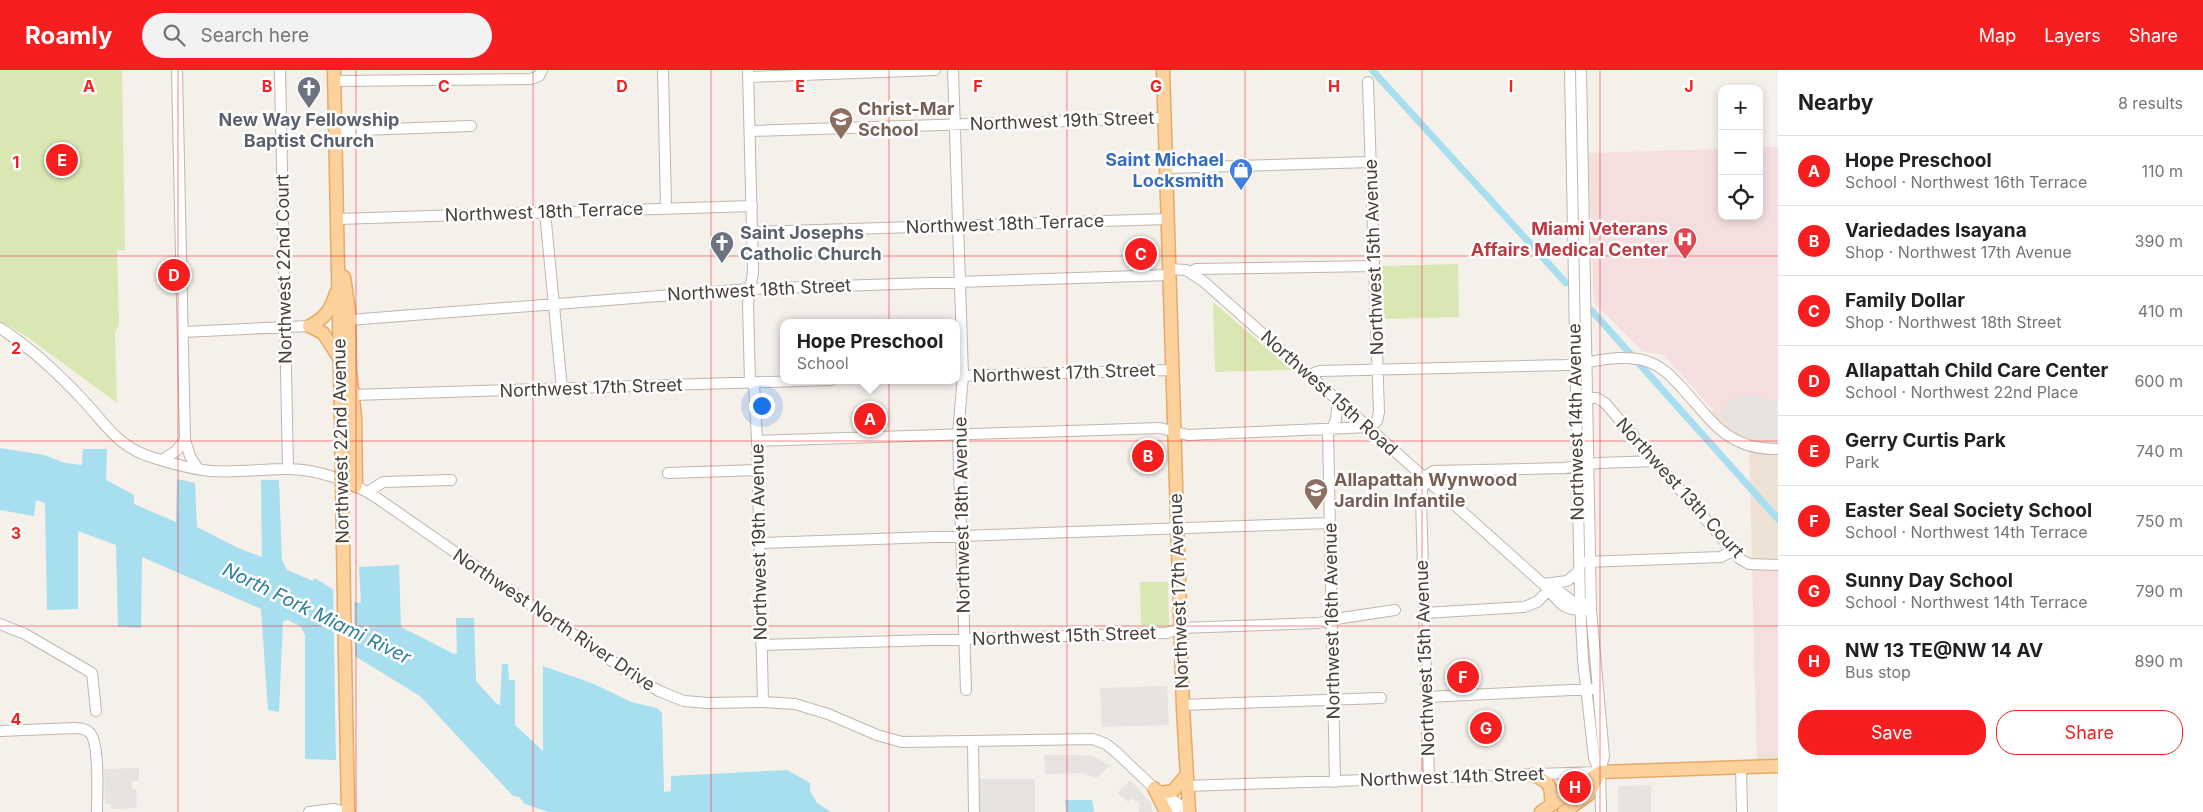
<!DOCTYPE html>
<meta charset="utf-8">
<style>
:root{--surface:#fff;--page:#f2f2f2;--text:#202124;--muted:#757577;--line:#e0e0e0;--accent:#f71e20}
body{margin:0;font-family:Inter,sans-serif;background:var(--page);color:var(--text)}
.controls{position:absolute;right:15px;top:15px;display:grid;overflow:hidden;border-radius:10px;box-shadow:0 2px 8px #0003}
.controls button{width:45px;height:45px;display:grid;place-items:center;padding:0;border:0;border-bottom:1px solid var(--line);background:var(--surface);color:var(--text);font:25px sans-serif}
.you{position:absolute;left:761px;top:335px;width:18px;height:18px;margin:-12px;border:4px solid #fff;border-radius:50%;background:#1a73e8;box-shadow:0 0 0 8px #1a73e833}
.badge{display:grid;place-items:center;width:32px;height:32px;border-radius:50%;background:var(--accent);color:#fff;font-size:16px;font-weight:700}
.pin{position:absolute;translate:-50% -50%;border:2px solid #fff;box-shadow:0 1px 5px #0006}
.popup{position:absolute;left:780px;top:249px;width:180px;height:65px;box-sizing:border-box;display:grid;place-content:center;border-radius:10px;background:var(--surface);filter:drop-shadow(0 1px 4px #0005);font-size:16px;white-space:nowrap;color:var(--muted)}
.popup b{font-size:19px;color:var(--text)}
.popup::after{content:'';position:absolute;left:50%;top:100%;margin-left:-10px;border:10px solid transparent;border-top-color:var(--surface)}
.list{margin:0;padding:0;list-style:none}
h2{display:flex;justify-content:space-between;align-items:center;height:65px;margin:0;padding:0 20px;font-size:21px}
h2 small{font-size:16px;font-weight:400;color:var(--muted)}
.list li{display:grid;grid-template-columns:32px 1fr auto;gap:15px;align-items:center;box-sizing:border-box;height:70px;padding:0 20px;border-top:1px solid var(--line)}
.list b{display:block;font-size:19px;white-space:nowrap}
.list p{margin:0;font-size:16px;white-space:nowrap;color:var(--muted)}
.list em{font-size:16px;font-style:normal;color:var(--muted)}
.actions{display:flex;gap:10px;padding:15px 20px}
.actions a{flex:1;padding:11px 0;border:1px solid var(--accent);border-radius:20px;text-align:center;font-size:18px;color:var(--accent)}
.actions .main{background:var(--accent);color:#fff}
.icon{flex:none;width:28px;height:28px;fill:none;stroke:currentColor;stroke-width:2;stroke-linecap:round;stroke-linejoin:round}
.map{position:relative;flex:none;width:1778px;height:742px;overflow:hidden}
header{display:flex;align-items:center;gap:30px;box-sizing:border-box;height:70px;padding:0 25px;background:var(--accent);color:#fff}
header strong{font-size:24px}
nav{display:flex;gap:28px;margin-inline-start:auto;font-size:18px}
.search{width:350px;height:45px;background:var(--page);display:flex;align-items:center;gap:12px;box-sizing:border-box;padding:0 18px;border-radius:28px;color:var(--muted);font-size:19px}
main{display:flex}
aside{flex:1;background:var(--surface)}
.map>svg:first-child{display:block}
.education{fill:#ede2d4}
.medical{fill:#f5dede}
.green{fill:#d9e8b3}
.parking{fill:#e6e3e1}
.water{fill:#a7def0}
.pier{fill:#f5f0ea}
.lines{fill:none;stroke-linecap:round;stroke-linejoin:round}
.canal{stroke:#a7def0;stroke-width:7}
.minor-casing{stroke:#c0b6ac;stroke-width:12}
.major-casing{stroke:#e3ab6a;stroke-width:15}
.minor{stroke:#fff;stroke-width:10}
.major{stroke:#fdd19b;stroke-width:12}
.major-bridge-casing{stroke:#e3ab6a;stroke-width:15;stroke-linecap:butt}
.major-bridge{stroke:#fdd19b;stroke-width:12}
.grid{fill:none;stroke:#f71e20;stroke-width:1;stroke-opacity:0.55}
.labels{text-anchor:middle;stroke-width:5;stroke-linejoin:round;paint-order:stroke}
.education-label{font-size:18px;font-weight:bold;fill:#785e54;stroke:#fff;text-anchor:start}
.worship-label{font-size:18px;font-weight:bold;fill:#5b616d;stroke:#fff}
.street-label{font-size:18px;fill:#493f38;stroke:#fff}
.shop-label{font-size:18px;font-weight:bold;fill:#366cbe;stroke:#fff;text-anchor:end}
.health-label{font-size:18px;font-weight:bold;fill:#be3a42;stroke:#fff;text-anchor:end}
.water-label{font-size:19px;font-style:italic;fill:#2c7f9c;stroke:#fff}
.grid-label{font-size:16px;text-anchor:middle;font-weight:bold;fill:#f71e20;stroke:#fff;stroke-width:5;stroke-linejoin:round;paint-order:stroke}
</style>
<header>
<strong>Roamly</strong>
<div class="search"><svg class="icon" aria-label="search" viewBox="0 0 24 24"><circle cx="10" cy="10" r="6"/><path d="M15 15l6 6"/></svg>Search here</div>
<nav><a>Map</a><a>Layers</a><a>Share</a></nav>
</header>
<main>
<div class="map">
<svg width="1778" height="742" viewBox="0 0 1778 742">
<rect width="100%" height="100%" fill="#f5f0ea"/>
<!-- education -->
<path class="education" d="M1778,89V692H1757L1749,372L1733,364L1711,343L1730,319L1759,146Z"/>
<!-- medical -->
<path class="medical" d="M1759,77H1778V371L1757,370L1736,362L1728,357L1664,285L1643,281L1594,233L1588,83L1722,79V146H1759Z
M1753,500H1778V684L1757,685Z"/>
<!-- green -->
<path class="green" d="M0,0H122L125,180H117L119,255L115,263L117,333L26,266L0,251Z
M1458,194L1459,247L1384,249L1382,196Z
M1213,232L1292,300L1215,302Z
M1140,512H1168L1169,555H1141Z"/>
<!-- parking -->
<path class="parking" d="M1756,325L1771,331H1778V370H1760L1745,365L1727,355L1721,348L1725,344L1721,340L1735,327Z
M1167,616L1169,655L1102,657L1100,618Z
M1044,685H1085L1095,687L1110,696L1097,708L1083,703L1045,704Z
M139,698V711H132V719H136L137,738L112,739L111,734L105,733L104,699Z
M979,709H1035V742H979Z
M1130,710L1152,734V742H1139V734L1133,728L1128,732L1117,723Z
M1651,715V742H1618V716Z"/>
<!-- water -->
<path class="water" d="M0,378L44,385L65,393L82,395L83,379H107L106,410L134,425V434L176,452L177,409L195,413L197,457L238,478L262,487L261,410H279L282,490L287,500L313,511L314,508C327,514 351,534 361,533L359,497L399,495L401,557L454,584L457,583L456,548H474L476,611L497,634L500,635L502,594H508L509,610H515V655L543,681V596L594,614L631,632L657,638L662,643L664,722L671,721V706L787,700L810,713V721L817,733L831,742H548L525,734L519,727L513,726L420,626L335,574L336,690L305,689V565L301,557L288,550L283,551L279,642L268,640L261,539L142,487L141,558L118,557L116,475L78,461V539L47,540L45,433L36,430L34,446L0,440Z
M1065,730H1092L1094,742H1066Z"/>
<!-- pier -->
<path class="pier" d="M333,515L354,530L355,589L338,578V688H336Z"/>
<g class="lines">
<!-- canal -->
<path class="canal" d="M1372,0L1566,213
M1592,241L1778,449"/>
<!-- minor casing -->
<g class="minor-casing">
<path id="minor" d="M177,0L185,370L190,386L198,399
M280,0L288,399
M663,0L666,138
M748,0L753,202L748,233L750,313
M953,0L963,306L958,364L966,620
M1570,0L1580,533L1583,590L1594,688L1600,702
M1581,0L1591,540L1604,686L1600,702L1601,742
M749,7L935,0
M334,11L531,9L539,6L542,0
M335,61L471,56
M750,61L1165,48
M1166,98L1371,92
M545,142L562,319
M337,149L752,136
M752,162L1168,149
M1169,199L1186,200L1203,211L1350,341L1543,514C1559,530 1560,541 1585,540
M1191,202L1196,199L1374,196
M349,250L750,219L1169,205
M0,258C31,278 58,303 83,330C104,352 115,373 145,385C166,392 189,399 211,401C236,403 262,399 287,399C318,399 351,411 377,428L632,605L659,621L684,631L708,633L763,632L795,634L828,644L877,665L902,672L1093,669L1106,674L1116,682L1154,718L1189,741
M183,262L309,256
M956,306L1172,300
M1311,306L1316,302L1320,301L1566,295C1593,293 1619,283 1646,291C1662,296 1671,306 1682,318C1713,352 1728,380 1778,379
M754,313L757,371L763,632
M352,325L831,310
M1587,328H1597L1605,333L1740,489L1749,494L1778,495
M1328,360L1335,712
M1332,360L1336,349L1338,330
M757,371L1160,358L1188,365L1369,357L1377,351L1379,342L1368,12
M162,390L176,381L185,370
M668,403L758,400
M368,422L383,412L451,410
M759,473L1330,453
M1585,492L1721,487L1732,481
M1544,514L1567,511L1579,501
M1549,520L1559,521L1574,533H1586
M1424,543L1524,537L1537,532L1549,520
M0,554L25,564L92,603L96,641
M761,575L1167,563L1180,558L1318,553L1342,548L1395,540
M1427,627L1593,619
M1182,635L1381,628
M0,661L75,658C81,658 86,659 90,663C100,674 97,726 97,742
M973,672L974,742
M1741,697L1742,742
M1429,709L1421,430L1424,407L1434,401L1564,398L1598,393L1656,391
M1186,716L1600,702
M1163,728L1175,742
M309,742L334,739L347,742"/>
</g>
<!-- major casing -->
<g class="major-casing">
<path id="major" d="M334,0L341,352
M1163,0L1183,638L1189,742
M344,207L349,241L350,301L355,347L356,416
M309,256C325,249 331,239 336,223
M309,256L323,263L340,289
M344,533L348,742
M1532,705C1550,711 1552,716 1551,735
M1154,718L1166,742
M1161,723L1173,721L1185,707
M1541,742L1600,702L1778,696
M1564,742L1588,725L1600,702"/>
</g>
<!-- minor -->
<use href="#minor" class="minor"/>
<!-- major -->
<use href="#major" class="major"/>
<!-- major-bridge casing -->
<g class="major-bridge-casing">
<path id="major-bridge" d="M341,352L344,533"/>
</g>
<!-- major-bridge -->
<use href="#major-bridge" class="major-bridge"/>
</g>
<!-- grid -->
<path class="grid" d="M178,0V742M356,0V742M533,0V742M711,0V742M889,0V742M1067,0V742M1245,0V742M1422,0V742M1600,0V742M0,186H1778M0,371H1778M0,556H1778"/>
<!-- icons -->
<defs>
<g id="church-pin" transform="scale(1.25)"><path d="M0 17L-7.5 6A9.5 9.5 0 1 1 7.5 6Z" fill="#6b7280" stroke="#fff"/><path d="M-1.2-6h2.4v3.5h3.3v2.4h-3.3V6h-2.4V-.1h-3.3v-2.4h3.3Z" fill="#fff"/></g>
<g id="school-pin" transform="scale(1.25)"><path d="M0 17L-7.5 6A9.5 9.5 0 1 1 7.5 6Z" fill="#8d6e63" stroke="#fff"/><path d="M0-5L7-2L0 1L-7-2ZM-4 1L0 2.5L4 1V4Q0 6-4 4Z" fill="#fff"/></g>
<g id="shop-pin" transform="scale(1.25)"><path d="M0 17L-7.5 6A9.5 9.5 0 1 1 7.5 6Z" fill="#3f7fe0" stroke="#fff"/><path d="M-5-2.5h2.3a2.7 3.5 0 0 1 5.4 0H5L5.5 6h-11ZM-1.5-2.5h3a1.5 2.3 0 0 0-3 0Z" fill="#fff"/></g>
<g id="hospital-pin" transform="scale(1.25)"><path d="M0 17L-7.5 6A9.5 9.5 0 1 1 7.5 6Z" fill="#e0444e" stroke="#fff"/><path d="M-5-5h3v3.5h4V-5h3V5h-3V1.5h-4V5h-3Z" fill="#fff"/></g>
</defs>
<g fill-rule="evenodd">
<use href="#church-pin" x="309" y="18"/>
<use href="#school-pin" x="841" y="49"/>
<use href="#shop-pin" x="1241" y="100"/>
<use href="#hospital-pin" x="1685" y="169"/>
<use href="#church-pin" x="722" y="173"/>
<use href="#school-pin" x="1316" y="420"/>
</g>
<g class="labels">
<!-- education labels -->
<g class="education-label">
<text x="858" y="45">Christ-Mar<tspan x="858" dy="21">School</tspan></text>
<text x="1334" y="416">Allapattah Wynwood<tspan x="1334" dy="21">Jardin Infantile</tspan></text>
</g>
<!-- worship labels -->
<g class="worship-label">
<text x="309" y="56">New Way Fellowship<tspan x="309" dy="21">Baptist Church</tspan></text>
<text x="740" y="169" text-anchor="start">Saint Josephs<tspan x="740" dy="21">Catholic Church</tspan></text>
</g>
<!-- street labels -->
<g class="street-label">
<text transform="translate(1062 51) rotate(-2)" y="6">Northwest 19th Street</text>
<text transform="translate(544 142) rotate(-2)" y="6">Northwest 18th Terrace</text>
<text transform="translate(1005 154) rotate(-2)" y="6">Northwest 18th Terrace</text>
<text transform="translate(1374 187) rotate(-92)" y="6">Northwest 15th Avenue</text>
<text transform="translate(284 199) rotate(-91)" y="6">Northwest 22nd Court</text>
<text transform="translate(759 220) rotate(-3)" y="6">Northwest 18th Street</text>
<text transform="translate(1064 303) rotate(-2)" y="6">Northwest 17th Street</text>
<text transform="translate(591 318) rotate(-2)" y="6">Northwest 17th Street</text>
<text transform="translate(1329 323) rotate(42)" y="6">Northwest 15th Road</text>
<text transform="translate(1576 352) rotate(-91)" y="6">Northwest 14th Avenue</text>
<text transform="translate(341 371) rotate(-91)" y="6">Northwest 22nd Avenue</text>
<text transform="translate(1680 418) rotate(48)" y="6">Northwest 13th Court</text>
<text transform="translate(962 445) rotate(-91)" y="6">Northwest 18th Avenue</text>
<text transform="translate(759 472) rotate(-91)" y="6">Northwest 19th Avenue</text>
<text transform="translate(1179 521) rotate(-92)" y="6">Northwest 17th Avenue</text>
<text transform="translate(554 550) rotate(34)" y="6">Northwest North River Drive</text>
<text transform="translate(1332 551) rotate(-91)" y="6">Northwest 16th Avenue</text>
<text transform="translate(1064 566) rotate(-2)" y="6">Northwest 15th Street</text>
<text transform="translate(1425 588) rotate(-92)" y="6">Northwest 15th Avenue</text>
<text transform="translate(1452 707) rotate(-2)" y="6">Northwest 14th Street</text>
</g>
<!-- shop labels -->
<g class="shop-label">
<text x="1224" y="96">Saint Michael<tspan x="1224" dy="21">Locksmith</tspan></text>
</g>
<!-- health labels -->
<g class="health-label">
<text x="1668" y="165">Miami Veterans<tspan x="1668" dy="21">Affairs Medical Center</tspan></text>
</g>
<!-- water labels -->
<g class="water-label">
<text transform="translate(317 543) rotate(26)" y="7">North Fork Miami River</text>
</g>
</g>
<g class="grid-label">
<text x="89" y="22">A</text>
<text x="267" y="22">B</text>
<text x="444" y="22">C</text>
<text x="622" y="22">D</text>
<text x="800" y="22">E</text>
<text x="978" y="22">F</text>
<text x="1156" y="22">G</text>
<text x="1334" y="22">H</text>
<text x="1511" y="22">I</text>
<text x="1689" y="22">J</text>
<text x="16" y="98">1</text>
<text x="16" y="284">2</text>
<text x="16" y="469">3</text>
<text x="16" y="655">4</text>
</g>
</svg>
<div class="controls">
<button>+</button>
<button>−</button>
<button><svg class="icon" aria-label="locate" viewBox="0 0 24 24"><circle cx="12" cy="12" r="6"/><path d="M12 2v4M12 18v4M2 12h4M18 12h4"/></svg></button>
</div>
<div class="you"></div>
<div class="pin badge" style="left:870px;top:349px">A</div>
<div class="popup"><b>Hope Preschool</b>School</div>
<div class="pin badge" style="left:1148px;top:386px">B</div>
<div class="pin badge" style="left:1141px;top:184px">C</div>
<div class="pin badge" style="left:174px;top:205px">D</div>
<div class="pin badge" style="left:62px;top:90px">E</div>
<div class="pin badge" style="left:1463px;top:607px">F</div>
<div class="pin badge" style="left:1486px;top:658px">G</div>
<div class="pin badge" style="left:1575px;top:717px">H</div>
</div>
<aside>
<h2>Nearby<small>8 results</small></h2>
<ul class="list">
<li><span class="badge">A</span><div><b>Hope Preschool</b><p>School · Northwest 16th Terrace</p></div><em>110 m</em></li>
<li><span class="badge">B</span><div><b>Variedades Isayana</b><p>Shop · Northwest 17th Avenue</p></div><em>390 m</em></li>
<li><span class="badge">C</span><div><b>Family Dollar</b><p>Shop · Northwest 18th Street</p></div><em>410 m</em></li>
<li><span class="badge">D</span><div><b>Allapattah Child Care Center</b><p>School · Northwest 22nd Place</p></div><em>600 m</em></li>
<li><span class="badge">E</span><div><b>Gerry Curtis Park</b><p>Park</p></div><em>740 m</em></li>
<li><span class="badge">F</span><div><b>Easter Seal Society School</b><p>School · Northwest 14th Terrace</p></div><em>750 m</em></li>
<li><span class="badge">G</span><div><b>Sunny Day School</b><p>School · Northwest 14th Terrace</p></div><em>790 m</em></li>
<li><span class="badge">H</span><div><b>NW 13 TE@NW 14 AV</b><p>Bus stop</p></div><em>890 m</em></li>
</ul>
<div class="actions"><a class="main">Save</a><a>Share</a></div>
</aside>
</main>
